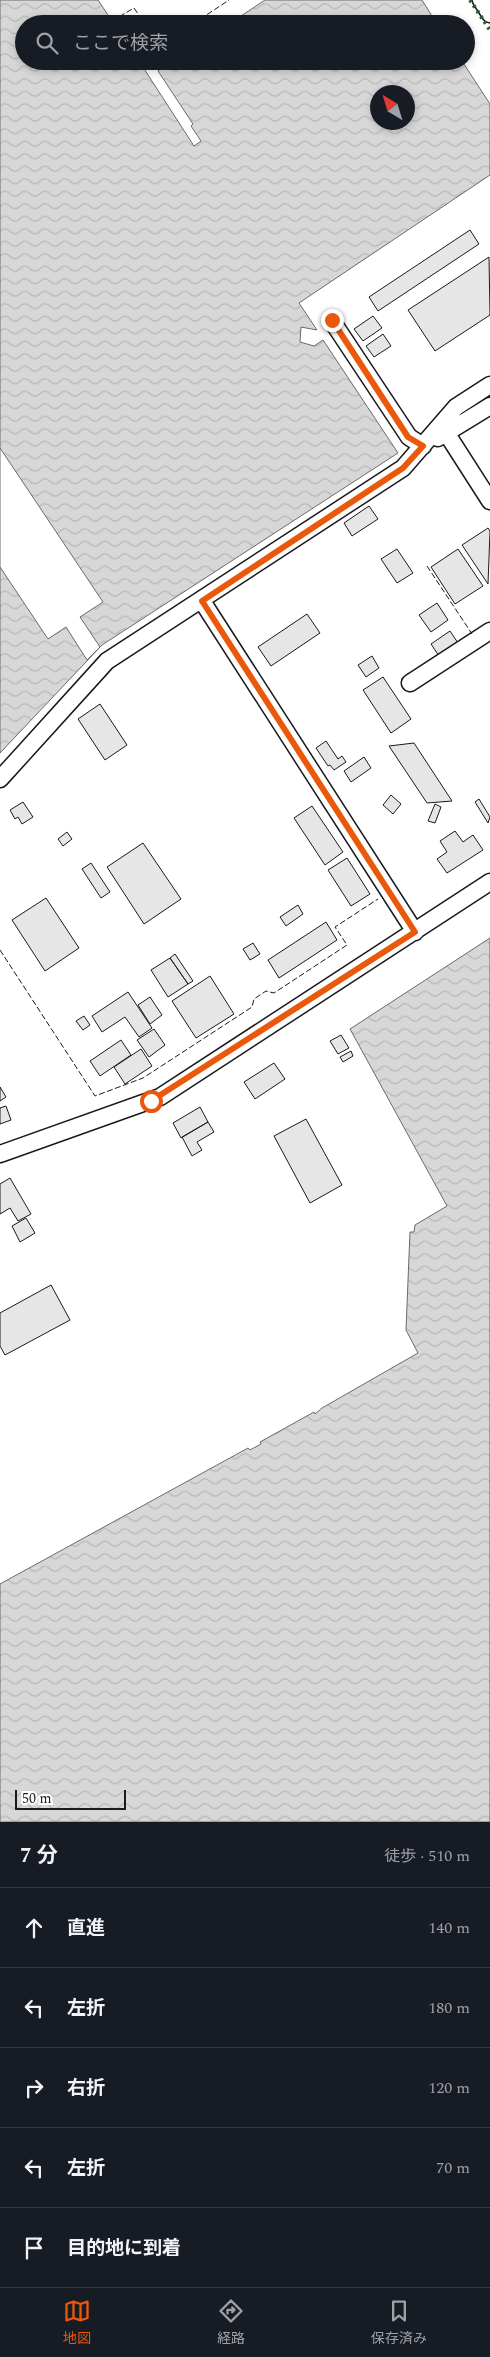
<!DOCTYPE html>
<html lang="ja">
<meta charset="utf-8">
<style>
:root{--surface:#171b24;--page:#20242c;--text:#f1f3f6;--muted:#9ea1a6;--line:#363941;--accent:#ea580c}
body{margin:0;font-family:Spectral,"Noto Sans JP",serif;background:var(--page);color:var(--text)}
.compass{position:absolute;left:370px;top:85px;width:45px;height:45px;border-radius:50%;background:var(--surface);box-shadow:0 2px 8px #0003;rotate:322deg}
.scale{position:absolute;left:15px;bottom:12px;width:111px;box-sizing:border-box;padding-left:5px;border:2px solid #1a1a1a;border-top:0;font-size:14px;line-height:18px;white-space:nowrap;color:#1a1a1a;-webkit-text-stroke:4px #fff;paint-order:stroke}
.stop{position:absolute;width:15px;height:15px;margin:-11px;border:4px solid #ea580c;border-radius:50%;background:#fff}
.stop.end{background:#ea580c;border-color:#fff;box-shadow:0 1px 5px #0008}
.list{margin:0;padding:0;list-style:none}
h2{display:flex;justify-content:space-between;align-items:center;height:65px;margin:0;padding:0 20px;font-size:21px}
h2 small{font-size:16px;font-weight:400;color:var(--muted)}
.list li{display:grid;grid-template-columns:32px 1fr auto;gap:15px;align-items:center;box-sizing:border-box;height:80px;padding:0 20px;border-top:1px solid var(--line)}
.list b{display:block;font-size:19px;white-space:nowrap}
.list em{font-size:16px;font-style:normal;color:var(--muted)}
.icon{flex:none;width:28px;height:28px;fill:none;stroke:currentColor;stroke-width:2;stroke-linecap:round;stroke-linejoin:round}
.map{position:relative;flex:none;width:490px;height:1822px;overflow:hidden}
.search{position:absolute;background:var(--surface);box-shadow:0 2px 8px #0003;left:15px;right:15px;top:15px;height:55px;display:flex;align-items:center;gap:12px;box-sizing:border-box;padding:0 18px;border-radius:28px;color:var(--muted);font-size:19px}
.sheet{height:465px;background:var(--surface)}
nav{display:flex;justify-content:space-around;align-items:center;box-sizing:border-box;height:70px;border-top:1px solid var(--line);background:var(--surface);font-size:14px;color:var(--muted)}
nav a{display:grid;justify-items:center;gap:2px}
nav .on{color:var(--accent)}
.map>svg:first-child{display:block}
.water{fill:url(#water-waves);stroke:#6a6a6a;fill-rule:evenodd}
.pier{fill:#fff;stroke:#6a6a6a}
.building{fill:#e6e6e6;stroke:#1a1a1a}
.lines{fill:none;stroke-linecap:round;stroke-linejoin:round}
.minor-casing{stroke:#1a1a1a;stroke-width:19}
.minor{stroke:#fff;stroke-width:16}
.hedge{stroke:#2b5a34;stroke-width:4;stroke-dasharray:2.5 4;stroke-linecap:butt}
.fence{stroke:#1a1a1a;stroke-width:1;stroke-dasharray:6 2.5;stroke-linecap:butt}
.route{stroke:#ea580c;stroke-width:6}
</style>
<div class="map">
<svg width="490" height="1822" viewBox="0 0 490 1822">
<defs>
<pattern id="water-waves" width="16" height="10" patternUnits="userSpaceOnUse" patternTransform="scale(1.25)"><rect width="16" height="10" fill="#d7d7d7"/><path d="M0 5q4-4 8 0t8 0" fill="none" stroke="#b8b8b8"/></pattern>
</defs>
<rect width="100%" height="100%" fill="#fff"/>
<!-- water -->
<path class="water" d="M0,0H98L114,24H24V61H139L194,146L201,141L191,126L193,124L158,71L173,61H462L490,104V175L299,303L317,330L301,327L300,342L314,346L323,340L398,453L102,645L0,753ZM378,92H408V122H378Z
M265,0H422L437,24H229Z
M490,938V1822H0V1584L248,1448L250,1450L261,1444L260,1442L314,1412L315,1414L322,1408L418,1353L406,1330L410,1232H414L415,1225L447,1206L350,1029Z"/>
<!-- pier -->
<path class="pier" d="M0,448L103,602L80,617L100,647L87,660L66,627L48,639L0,567Z"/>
<!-- building -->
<path class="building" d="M470,230L479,244L378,311L369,297Z
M489,257L490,315L435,351L408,310Z
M373,316L382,328L363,341L354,329Z
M383,334L391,346L374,357L366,346Z
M369,506L378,519L352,536L344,523Z
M488,528L490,531L488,584L462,545Z
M397,549L413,573L397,583L381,559Z
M458,549L483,586L455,604L431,567Z
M437,603L448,620L431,632L419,615Z
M307,614L320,633L271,666L258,647Z
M450,631L458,643L439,656L431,644Z
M372,656L379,668L366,677L358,665Z
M383,677L411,719L391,733L363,690Z
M100,704L127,745L105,760L78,719Z
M326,741L338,759L342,756L346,762L334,770L330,765L328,766L316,748Z
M414,743L452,801L427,803L389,746Z
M364,757L371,768L351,782L344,771Z
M391,795L401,804L393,814L383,805Z
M479,799L490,817L488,823L475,802Z
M23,802L33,817L22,824L18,817L15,819L10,810Z
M435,804L441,807L435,823L428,821Z
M312,806L343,852L325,865L294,818Z
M455,831L463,842L473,835L483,850L447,873L437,859L447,852L440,841Z
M67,832L72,839L63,846L58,839Z
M143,843L181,899L144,924L107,867Z
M347,858L370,894L351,906L328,870Z
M91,863L110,892L101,898L82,869Z
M46,898L79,948L45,971L12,920Z
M298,905L303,914L286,926L280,917Z
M326,922L337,940L279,978L268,960Z
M253,943L260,954L250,960L243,949Z
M175,954L193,981L188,984L170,958Z
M170,958L188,984L168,997L151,970Z
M210,976L234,1014L196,1038L172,1001Z
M128,992L152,1028L139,1037L125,1017L102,1032L92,1016Z
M150,997L162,1015L150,1024L138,1005Z
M84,1016L90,1025L83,1030L76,1021Z
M154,1029L165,1045L149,1057L137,1040Z
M341,1035L349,1048L338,1054L330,1041Z
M121,1040L131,1055L100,1076L90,1061Z
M141,1049L152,1066L125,1084L114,1067Z
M351,1051L353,1056L343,1062L340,1057Z
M274,1063L285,1079L255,1099L244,1082Z
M0,1087L6,1097L0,1101Z
M6,1106L11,1120L0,1124V1108Z
M200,1107L208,1122L181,1138L173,1123Z
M306,1119L342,1185L310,1203L274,1136Z
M208,1122L214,1132L197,1142L202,1150L192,1156L182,1137Z
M10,1178L31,1214L18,1221L10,1208L0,1214V1184Z
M26,1218L35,1233L20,1242L12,1226Z
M51,1285L70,1320L5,1355L0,1346V1313Z"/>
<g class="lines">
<!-- minor casing -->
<g class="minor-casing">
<path id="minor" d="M481,0L490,14
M332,321L409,437L423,446
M447,434L490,501
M438,438L490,406
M202,601L415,932
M410,683L490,631
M0,779L107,661L403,468L456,407L490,385
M0,1154L160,1097L490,882"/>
</g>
<!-- minor -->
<use href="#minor" class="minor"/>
<!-- hedge -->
<path class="hedge" d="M470,0L490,30"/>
<!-- fence -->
<path class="fence" d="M112,21L134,8L145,24
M193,24L229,0
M427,566L472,634
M0,950L95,1096L143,1078L252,1007L254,999L266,991L274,993L347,945L335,927L378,899"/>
</g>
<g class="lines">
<!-- route -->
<path class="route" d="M151,1101L415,932L202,601L403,468L423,446L408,437L332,320"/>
</g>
</svg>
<svg class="compass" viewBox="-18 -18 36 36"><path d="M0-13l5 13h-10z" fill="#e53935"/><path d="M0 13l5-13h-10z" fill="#9ea1a6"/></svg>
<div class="scale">50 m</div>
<div class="stop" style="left:151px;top:1101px"></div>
<div class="stop end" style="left:332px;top:320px"></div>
<div class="search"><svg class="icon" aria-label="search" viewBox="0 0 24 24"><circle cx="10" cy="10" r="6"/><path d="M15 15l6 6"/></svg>ここで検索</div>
</div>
<section class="sheet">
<h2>7 分<small>徒歩 · 510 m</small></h2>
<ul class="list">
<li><svg class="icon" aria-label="ahead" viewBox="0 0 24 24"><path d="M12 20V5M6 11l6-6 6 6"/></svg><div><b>直進</b></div><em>140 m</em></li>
<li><svg class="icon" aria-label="left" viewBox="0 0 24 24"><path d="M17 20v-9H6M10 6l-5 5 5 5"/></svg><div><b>左折</b></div><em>180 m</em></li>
<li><svg class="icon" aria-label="right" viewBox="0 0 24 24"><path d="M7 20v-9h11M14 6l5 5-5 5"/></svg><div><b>右折</b></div><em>120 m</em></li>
<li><svg class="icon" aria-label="left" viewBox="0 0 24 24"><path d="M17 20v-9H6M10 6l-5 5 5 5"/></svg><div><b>左折</b></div><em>70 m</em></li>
<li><svg class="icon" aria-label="arrive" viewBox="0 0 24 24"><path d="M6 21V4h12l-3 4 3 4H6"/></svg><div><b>目的地に到着</b></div></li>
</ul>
</section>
<nav>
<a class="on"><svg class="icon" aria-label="map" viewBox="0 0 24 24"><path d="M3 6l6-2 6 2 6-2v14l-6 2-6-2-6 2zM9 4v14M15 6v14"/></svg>地図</a>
<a><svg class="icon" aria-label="directions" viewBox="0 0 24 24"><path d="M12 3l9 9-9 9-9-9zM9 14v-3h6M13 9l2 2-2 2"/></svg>経路</a>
<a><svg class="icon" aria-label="saved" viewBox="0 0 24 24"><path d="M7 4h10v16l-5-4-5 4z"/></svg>保存済み</a>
</nav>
